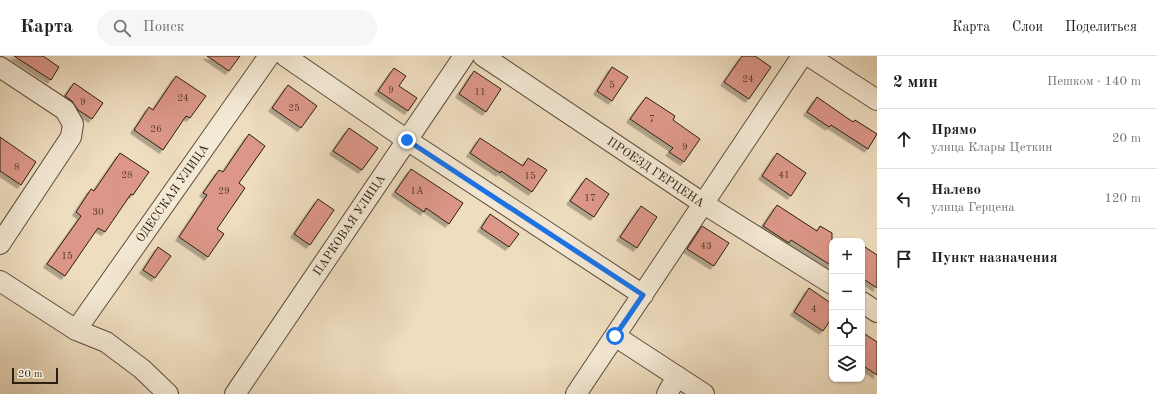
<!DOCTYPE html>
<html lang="ru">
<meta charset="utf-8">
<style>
:root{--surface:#fff;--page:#f6f6f6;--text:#202124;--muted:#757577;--line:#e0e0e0}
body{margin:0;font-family:"Old Standard TT",serif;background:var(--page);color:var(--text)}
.controls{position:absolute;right:12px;bottom:12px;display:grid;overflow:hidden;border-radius:8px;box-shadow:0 1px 3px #0004}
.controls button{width:36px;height:36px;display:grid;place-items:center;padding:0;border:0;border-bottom:1px solid var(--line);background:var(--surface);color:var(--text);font:20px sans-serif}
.scale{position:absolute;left:12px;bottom:10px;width:46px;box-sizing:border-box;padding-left:4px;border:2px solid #2c1f0f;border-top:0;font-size:11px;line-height:14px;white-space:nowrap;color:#2c1f0f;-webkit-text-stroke:3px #f4e9d5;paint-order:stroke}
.stop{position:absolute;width:12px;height:12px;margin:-9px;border:3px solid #1a73e8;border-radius:50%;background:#fff}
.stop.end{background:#1a73e8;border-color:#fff;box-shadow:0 1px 4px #0008}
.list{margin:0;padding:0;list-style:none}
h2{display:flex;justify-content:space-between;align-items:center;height:52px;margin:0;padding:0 16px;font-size:17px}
h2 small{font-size:13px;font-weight:400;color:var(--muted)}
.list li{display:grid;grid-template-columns:26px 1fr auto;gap:12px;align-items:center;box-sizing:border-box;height:60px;padding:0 16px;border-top:1px solid var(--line)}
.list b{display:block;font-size:15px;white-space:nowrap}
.list p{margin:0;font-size:13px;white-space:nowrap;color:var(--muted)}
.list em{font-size:13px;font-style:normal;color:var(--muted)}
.icon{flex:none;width:22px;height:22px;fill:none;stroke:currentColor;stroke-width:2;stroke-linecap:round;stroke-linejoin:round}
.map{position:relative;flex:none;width:877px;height:338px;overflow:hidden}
header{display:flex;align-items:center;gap:24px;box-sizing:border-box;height:56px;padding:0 20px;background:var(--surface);border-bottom:1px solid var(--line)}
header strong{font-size:19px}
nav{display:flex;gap:22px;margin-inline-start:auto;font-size:14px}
.search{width:280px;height:36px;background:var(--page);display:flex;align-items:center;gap:10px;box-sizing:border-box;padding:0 14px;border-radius:22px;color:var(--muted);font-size:15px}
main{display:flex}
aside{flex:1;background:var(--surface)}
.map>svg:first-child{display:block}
.building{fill:#dc9788;stroke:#2c1f0f;filter:url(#shadow)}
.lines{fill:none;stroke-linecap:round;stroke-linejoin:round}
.minor-casing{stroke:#5c4e3b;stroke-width:22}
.minor{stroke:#f4e9d5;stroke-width:20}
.route{stroke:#1a73e8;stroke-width:5}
.labels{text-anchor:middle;stroke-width:3;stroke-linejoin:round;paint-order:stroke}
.number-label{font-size:10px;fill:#583d2d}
.street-label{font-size:12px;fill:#2c1f0f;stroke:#f4e9d5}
</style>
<header>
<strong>Карта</strong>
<div class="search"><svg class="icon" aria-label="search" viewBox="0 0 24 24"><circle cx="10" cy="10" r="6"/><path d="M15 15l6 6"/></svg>Поиск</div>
<nav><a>Карта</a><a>Слои</a><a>Поделиться</a></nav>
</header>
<main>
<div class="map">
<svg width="877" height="338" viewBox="0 0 877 338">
<defs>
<filter id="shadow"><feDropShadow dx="-3.5" dy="3.5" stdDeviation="0" flood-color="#0004"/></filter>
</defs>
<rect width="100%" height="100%" fill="#eeddbf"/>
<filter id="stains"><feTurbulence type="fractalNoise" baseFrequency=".005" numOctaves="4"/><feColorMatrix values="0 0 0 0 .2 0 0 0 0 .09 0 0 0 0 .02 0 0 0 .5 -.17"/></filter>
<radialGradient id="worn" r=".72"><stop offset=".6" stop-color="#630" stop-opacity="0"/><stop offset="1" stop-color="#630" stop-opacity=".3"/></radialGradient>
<!-- building -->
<path class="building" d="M14,0H43L59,11L51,24Z
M207,0H240L229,15Z
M742,0H755L771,11L749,43L724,26Z
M612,11L628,21L612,45L597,35Z
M394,12L406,20L399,30L417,42L408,55L378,35Z
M474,15L501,33L486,56L459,38Z
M176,20L206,40L190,62L186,60L163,94L134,74L149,51L153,54Z
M74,27L103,47L92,63L78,54L72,45L65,40Z
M288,29L317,50L301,72L272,52Z
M646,41L675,60L673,64L700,83L684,106L669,96L673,92L630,63Z
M817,41L853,66L855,64L877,78L868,93L831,69L829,71L807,56Z
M349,72L378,92L362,114L333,95Z
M249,78L265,90L239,127L245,132L217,173L224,178L208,201L179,181L207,139L203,137L219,114L223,116Z
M0,81L36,106L21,129L0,115Z
M480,82L523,110L528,102L547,114L532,136L501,115L500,117L470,97Z
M120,97L149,116L133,139L131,138L105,176L98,172L65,220L47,208L81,160L76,156L91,133L94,135Z
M777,97L806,117L791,140L762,120Z
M411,113L463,147L449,168L426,152L424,156L395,136Z
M586,122L609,138L594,161L570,145Z
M318,143L334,154L310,189L294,178Z
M777,149L817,175L820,170L832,177V210L791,184L789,187L763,170Z
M641,150L657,161L637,192L620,181Z
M490,158L519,178L509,191L481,172Z
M702,170L729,187L714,210L687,193Z
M862,189L877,199V232L862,222Z
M158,191L171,200L155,222L143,214Z
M809,232L832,248V262L823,275L794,256Z
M862,276L877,286V319L862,309Z"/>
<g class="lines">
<!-- minor casing -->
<g class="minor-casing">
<path id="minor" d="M285,0L407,84L643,239
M483,0L704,148L832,228
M809,0L877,44
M0,11L65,54L73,68L71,81L0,188
M0,225L76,274L106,286L142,313L168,338
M862,246L877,256
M76,274L269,0
M615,280L704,338
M235,338L464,0
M576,338L802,0
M667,338L677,320"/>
</g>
<!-- minor -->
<use href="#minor" class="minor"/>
</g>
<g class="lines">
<!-- route -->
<path class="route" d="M407,84L643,239L615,280"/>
</g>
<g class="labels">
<!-- number labels -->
<g class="number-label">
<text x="748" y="26">24</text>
<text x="612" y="32">5</text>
<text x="391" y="37">9</text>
<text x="480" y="39">11</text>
<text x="183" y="45">24</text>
<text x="83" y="49">9</text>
<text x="294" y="55">25</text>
<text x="652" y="66">7</text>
<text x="156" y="76">26</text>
<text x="685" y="94">9</text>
<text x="17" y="114">8</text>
<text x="127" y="122">28</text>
<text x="784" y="122">41</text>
<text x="530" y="123">15</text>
<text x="224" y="138">29</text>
<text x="417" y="138">1А</text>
<text x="590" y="145">17</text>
<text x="98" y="159">30</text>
<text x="706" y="193">43</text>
<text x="67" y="203">15</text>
<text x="814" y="256">4</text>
</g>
<!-- street labels -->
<g class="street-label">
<text transform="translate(656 116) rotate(34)" y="4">ПРОЕЗД ГЕРЦЕНА</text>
<text transform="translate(172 137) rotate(-55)" y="4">ОДЕССКАЯ УЛИЦА</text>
<text transform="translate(349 169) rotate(-56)" y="4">ПАРКОВАЯ УЛИЦА</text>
</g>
</g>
<rect width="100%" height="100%" filter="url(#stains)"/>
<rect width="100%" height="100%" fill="url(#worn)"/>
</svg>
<div class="controls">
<button>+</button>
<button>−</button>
<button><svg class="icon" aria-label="locate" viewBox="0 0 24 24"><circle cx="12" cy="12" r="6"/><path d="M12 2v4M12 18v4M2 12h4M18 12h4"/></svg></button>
<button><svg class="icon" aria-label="layers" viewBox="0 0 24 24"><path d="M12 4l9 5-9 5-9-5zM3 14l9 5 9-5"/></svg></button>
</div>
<div class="scale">20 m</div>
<div class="stop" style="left:615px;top:280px"></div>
<div class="stop end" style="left:407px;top:84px"></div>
</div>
<aside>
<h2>2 мин<small>Пешком · 140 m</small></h2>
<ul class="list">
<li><svg class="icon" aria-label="ahead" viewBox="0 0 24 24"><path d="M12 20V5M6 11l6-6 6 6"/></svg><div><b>Прямо</b><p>улица Клары Цеткин</p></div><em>20 m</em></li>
<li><svg class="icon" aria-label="left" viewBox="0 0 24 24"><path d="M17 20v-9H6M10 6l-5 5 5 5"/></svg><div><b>Налево</b><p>улица Герцена</p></div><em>120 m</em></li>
<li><svg class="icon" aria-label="arrive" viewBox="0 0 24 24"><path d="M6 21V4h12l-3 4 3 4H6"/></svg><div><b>Пункт назначения</b></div></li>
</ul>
</aside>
</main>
